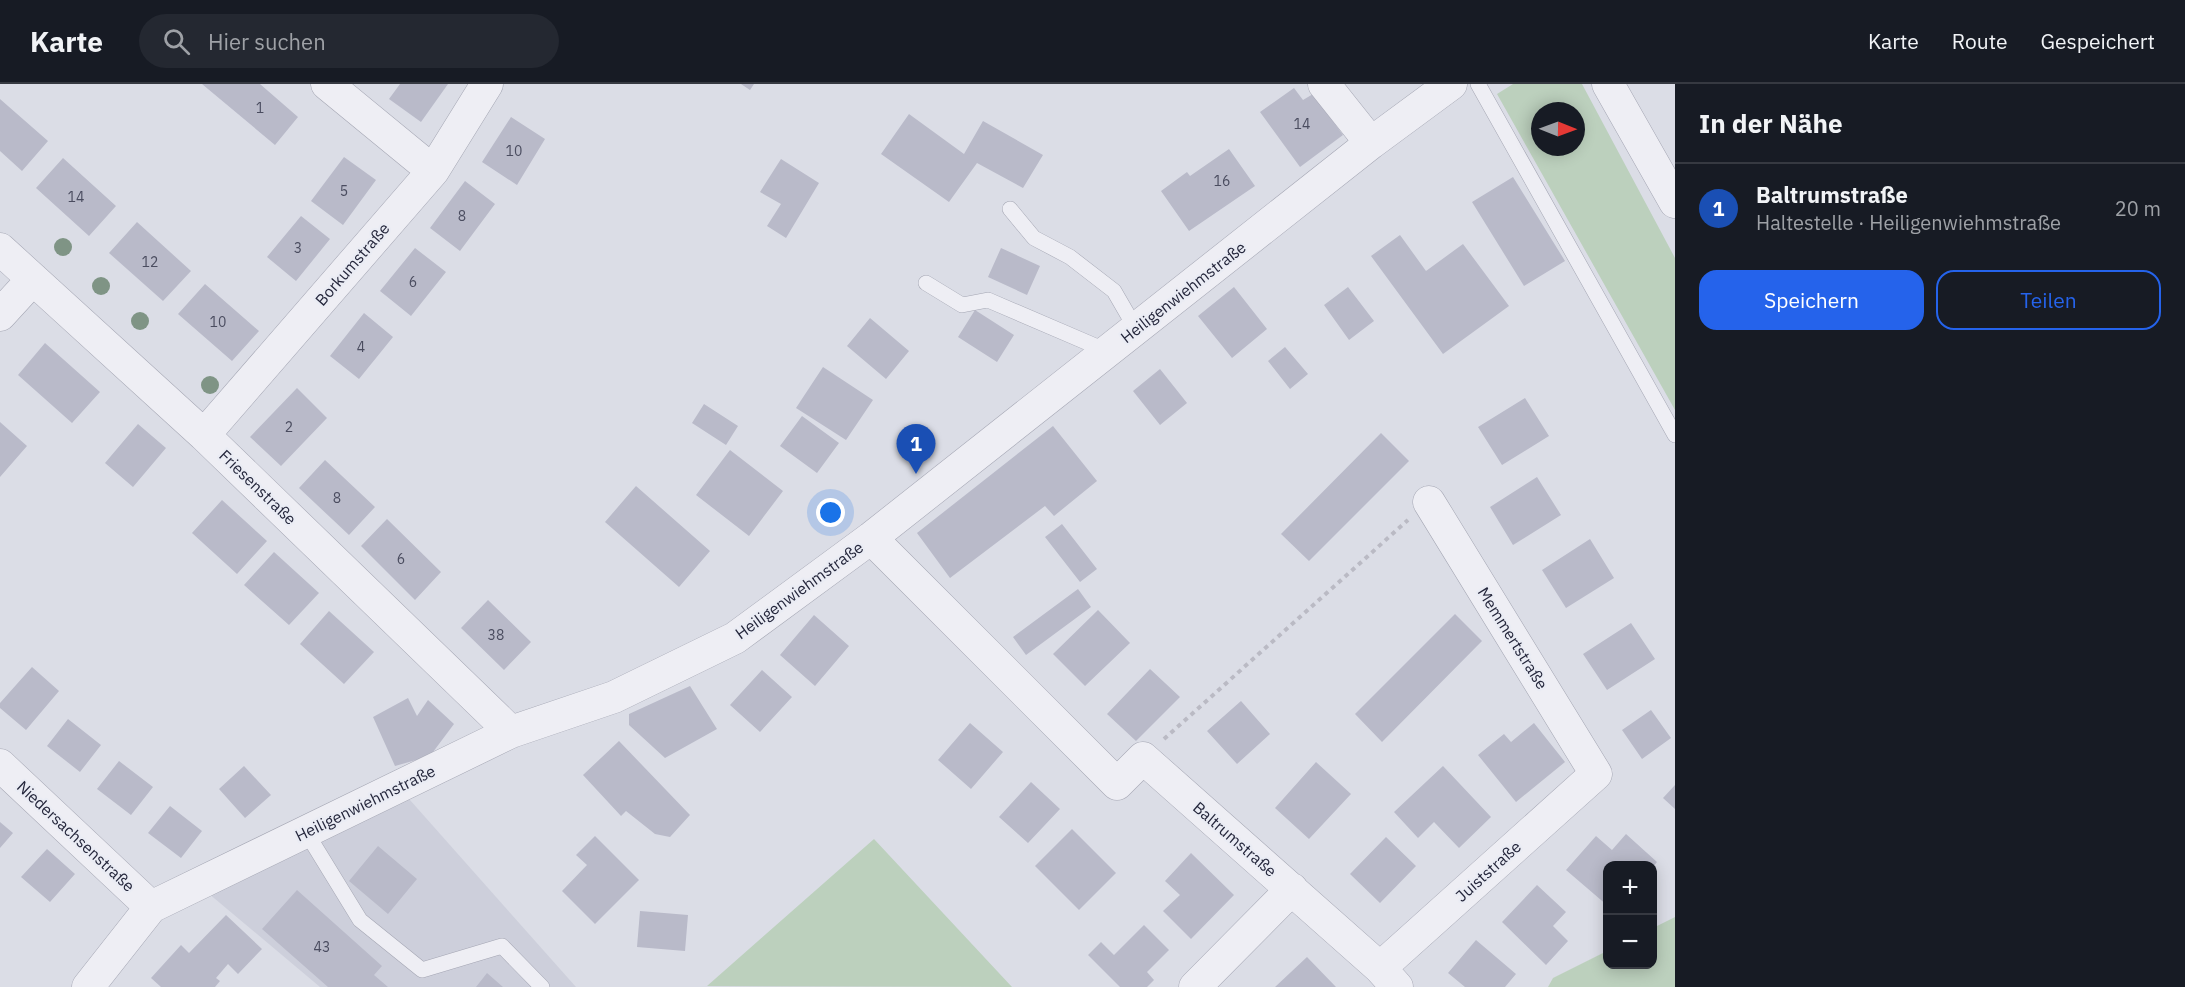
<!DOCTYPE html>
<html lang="de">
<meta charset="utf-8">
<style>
:root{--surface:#171b24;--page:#242831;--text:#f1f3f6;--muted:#9ea1a6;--line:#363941;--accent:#2563eb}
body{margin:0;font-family:"IBM Plex Sans",sans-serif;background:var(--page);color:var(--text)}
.controls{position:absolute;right:18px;bottom:18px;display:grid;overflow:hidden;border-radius:12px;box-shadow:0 3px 15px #0003}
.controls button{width:54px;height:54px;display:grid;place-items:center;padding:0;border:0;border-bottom:2px solid var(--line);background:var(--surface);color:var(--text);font:30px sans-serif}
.compass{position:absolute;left:1531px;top:18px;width:54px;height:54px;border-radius:50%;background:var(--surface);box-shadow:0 3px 15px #0003;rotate:91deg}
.you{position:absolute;left:831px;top:429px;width:21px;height:21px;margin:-15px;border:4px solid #fff;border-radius:50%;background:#1a73e8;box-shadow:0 0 0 9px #1a73e833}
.badge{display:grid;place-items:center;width:39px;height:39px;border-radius:50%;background:var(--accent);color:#fff;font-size:20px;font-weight:700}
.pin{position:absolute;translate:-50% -50px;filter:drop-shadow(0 2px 3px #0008)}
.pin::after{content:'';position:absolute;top:32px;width:21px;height:18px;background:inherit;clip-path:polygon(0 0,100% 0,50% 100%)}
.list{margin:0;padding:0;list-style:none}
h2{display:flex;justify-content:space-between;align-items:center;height:78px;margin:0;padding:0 24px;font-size:26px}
h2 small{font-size:20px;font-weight:400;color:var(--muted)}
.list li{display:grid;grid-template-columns:39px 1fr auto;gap:18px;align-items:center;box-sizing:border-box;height:90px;padding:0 24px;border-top:2px solid var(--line)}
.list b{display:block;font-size:22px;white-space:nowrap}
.list p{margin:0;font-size:20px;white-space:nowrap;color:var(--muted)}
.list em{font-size:20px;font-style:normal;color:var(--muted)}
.actions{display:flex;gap:12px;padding:18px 24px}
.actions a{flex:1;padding:14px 0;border:2px solid var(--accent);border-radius:18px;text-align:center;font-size:21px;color:var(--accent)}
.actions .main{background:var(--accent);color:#fff}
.icon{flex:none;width:33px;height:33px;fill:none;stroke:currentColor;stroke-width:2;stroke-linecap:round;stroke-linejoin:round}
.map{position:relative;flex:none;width:1675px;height:903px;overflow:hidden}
header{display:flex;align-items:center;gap:36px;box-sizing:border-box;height:84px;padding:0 30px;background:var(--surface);border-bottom:2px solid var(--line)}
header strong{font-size:28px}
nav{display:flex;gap:33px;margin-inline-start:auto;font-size:21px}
.search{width:420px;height:54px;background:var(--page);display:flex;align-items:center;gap:15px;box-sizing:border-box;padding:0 21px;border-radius:33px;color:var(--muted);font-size:22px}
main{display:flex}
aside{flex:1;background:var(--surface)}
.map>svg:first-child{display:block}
.built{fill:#cdcfdb}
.green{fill:#bcd0bd;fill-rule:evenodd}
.building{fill:#b9bac9}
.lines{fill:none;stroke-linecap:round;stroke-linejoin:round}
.service-casing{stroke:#a4a6b3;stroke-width:16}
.minor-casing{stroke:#a4a6b3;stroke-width:33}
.path{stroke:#babac4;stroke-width:4;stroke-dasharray:4.5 4.5;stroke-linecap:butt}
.service{stroke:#eeeef4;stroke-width:15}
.minor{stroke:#eeeef4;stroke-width:32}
.tree{fill:#7f9485}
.labels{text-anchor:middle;stroke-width:4.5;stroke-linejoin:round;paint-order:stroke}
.number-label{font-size:14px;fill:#4a4c5f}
.street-label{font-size:16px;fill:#25273c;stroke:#eaecf4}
</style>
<header>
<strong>Karte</strong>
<div class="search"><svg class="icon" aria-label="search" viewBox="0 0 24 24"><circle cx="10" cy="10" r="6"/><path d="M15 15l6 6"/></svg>Hier suchen</div>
<nav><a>Karte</a><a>Route</a><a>Gespeichert</a></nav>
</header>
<main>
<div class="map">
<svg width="1675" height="903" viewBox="0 0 1675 903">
<rect width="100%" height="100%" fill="#dbdde6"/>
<!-- built -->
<path class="built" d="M402,707L576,903H320L208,809Z"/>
<!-- green -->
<path class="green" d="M1513,0H1582L1675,174V326L1497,10ZM1540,27H1576V63H1540Z
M874,755L1012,903L707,902Z
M1675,833V903H1548L1553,894L1607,867L1608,880H1652L1653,844Z"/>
<!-- building -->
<path class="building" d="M202,0H260L298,33L275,61Z
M400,0H448L421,38L389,15Z
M741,0H754L750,6Z
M1294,4L1303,16L1313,10L1343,51L1300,83L1260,28Z
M0,15L48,57L22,87L0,67Z
M909,30L964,70L983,37L1043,71L1023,104L977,79L949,118L881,70Z
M511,33L545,55L517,101L482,78Z
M1229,65L1255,102L1189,147L1161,107L1187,88L1190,92Z
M344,73L376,96L343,141L311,117Z
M63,74L116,122L89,152L36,104Z
M781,75L819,99L786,154L767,142L781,120L760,108Z
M1513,93L1565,177L1524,202L1472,118Z
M465,97L495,120L460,167L430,144Z
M301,132L330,155L296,197L267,173Z
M137,138L191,187L163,217L109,169Z
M1400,151L1426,187L1463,160L1509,222L1443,270L1371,172Z
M415,164L446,188L411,232L380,207Z
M1001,164L1040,182L1027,211L988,193Z
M205,200L259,247L232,277L178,230Z
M1234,203L1267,245L1232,274L1198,232Z
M1348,203L1374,237L1349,256L1324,221Z
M975,226L1014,251L997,278L958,253Z
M364,229L393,253L359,295L330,272Z
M870,234L909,267L886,295L847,262Z
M45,259L100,308L72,339L18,291Z
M1285,263L1308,290L1290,305L1268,277Z
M823,283L873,316L846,356L796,324Z
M1160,285L1187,319L1160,341L1133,307Z
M297,304L327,334L281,382L250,353Z
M1525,314L1549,352L1502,381L1478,343Z
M704,320L738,342L726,361L692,339Z
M802,332L839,359L817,389L780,362Z
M0,338L27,362L0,393Z
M138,340L166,364L133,403L105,379Z
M1053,342L1097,397L1054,432L1045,422L950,494L917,449Z
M1381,349L1409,377L1309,477L1281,450Z
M730,366L783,407L749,452L696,411Z
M325,376L375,423L349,451L299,404Z
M1537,393L1561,431L1513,461L1490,423Z
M636,402L710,467L679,503L605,438Z
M222,416L267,457L237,490L192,449Z
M387,435L441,488L415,516L361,462Z
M1062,440L1097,485L1080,498L1045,453Z
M1590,455L1614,494L1566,524L1542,486Z
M274,468L319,509L289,541L244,501Z
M1078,505L1091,523L1026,571L1013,553Z
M488,516L531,558L504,586L461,544Z
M1098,526L1130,559L1085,602L1053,570Z
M329,527L374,568L344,600L300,560Z
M1455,530L1482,557L1382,658L1355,630Z
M814,531L849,562L815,602L780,571Z
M1631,539L1655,575L1607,606L1583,570Z
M32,583L59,607L26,646L0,624V619Z
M1150,585L1180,613L1136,657L1107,630Z
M762,586L792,613L760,648L730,621Z
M690,602L717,645L665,674L629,641V630Z
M408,614L417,632L428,616L454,640L430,672L395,682L373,633Z
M1241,617L1270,650L1237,680L1207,647Z
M1651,626L1671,654L1642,675L1622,646Z
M68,635L101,661L80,688L47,662Z
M970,639L1003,668L971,705L938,676Z
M1534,639L1565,678L1516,718L1478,671L1504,650L1511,658Z
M619,657L690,731L670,753L655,750L626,727L621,732L583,691Z
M119,677L153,703L131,731L97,705Z
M1316,678L1351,710L1309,755L1275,724Z
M244,682L271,711L245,734L219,705Z
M1443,682L1491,733L1459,764L1434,738L1418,754L1394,728Z
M1031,698L1060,725L1028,759L999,733Z
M1675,701V725L1663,714Z
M170,722L202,747L181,774L148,749Z
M0,738L13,749L0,764Z
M1072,745L1116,789L1079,826L1035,782Z
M1626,750L1657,778L1652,784V782H1608V822L1566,786L1596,752L1612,766Z
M595,752L639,796L595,840L562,807L587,781L576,771Z
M1386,753L1416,782L1380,819L1350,790Z
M378,762L417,795L388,830L349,797Z
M47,765L75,790L50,818L21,793Z
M1191,769L1234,811L1191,855L1163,827L1180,811L1165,797Z
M1537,801L1566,828L1553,842L1568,857L1546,881L1502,838Z
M297,806L382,882L374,891L388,903H328L262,845Z
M640,827L688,831L685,867L637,863Z
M226,831L262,865L238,890L228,880L216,894L220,897L215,903H161L151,894L181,861L189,869Z
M1144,841L1169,866L1147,888L1154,896L1147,903H1120L1088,871L1101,858L1114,871Z
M1476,856L1516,890L1505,903H1465L1448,889Z
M1307,873L1336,903H1275Z
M487,889L503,903H476Z"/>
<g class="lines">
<!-- service casing -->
<g class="service-casing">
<path id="service" d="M1478,0L1675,351
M1010,125L1034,154L1070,173L1114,207L1136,245
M926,199L962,221L988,216L1107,267
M306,748L360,836L422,886L502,862L542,903"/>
</g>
<!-- minor casing -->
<g class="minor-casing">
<path id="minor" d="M327,0L433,87
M1324,0L1371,59
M1608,0L1675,118
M0,165L204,351L511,648
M0,231L33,195
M204,351L433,87L487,0
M871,454L1117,700L1143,674L1380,884L1397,903
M0,681L151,823
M1380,884L1596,690L1429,418
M88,903L151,823L511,648L614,613L735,554L871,454L1371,59L1451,0
M1195,903L1292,805"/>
</g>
<!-- path -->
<path class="path" d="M1164,655L1408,436"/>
<!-- service -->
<use href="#service" class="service"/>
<!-- minor -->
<use href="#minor" class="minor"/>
</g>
<!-- trees -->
<g class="tree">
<circle cx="63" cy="163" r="9"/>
<circle cx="101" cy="202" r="9"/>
<circle cx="140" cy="237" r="9"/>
<circle cx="210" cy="301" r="9"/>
</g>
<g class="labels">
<!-- number labels -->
<g class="number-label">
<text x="260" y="29">1</text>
<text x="1302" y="45">14</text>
<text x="514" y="72">10</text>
<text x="1222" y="102">16</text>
<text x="344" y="112">5</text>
<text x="76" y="118">14</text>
<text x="462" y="137">8</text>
<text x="298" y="169">3</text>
<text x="150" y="183">12</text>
<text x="413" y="203">6</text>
<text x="218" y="243">10</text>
<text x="361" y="268">4</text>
<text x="289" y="348">2</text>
<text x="337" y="419">8</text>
<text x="401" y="480">6</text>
<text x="496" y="556">38</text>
<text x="322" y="868">43</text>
</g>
<!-- street labels -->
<g class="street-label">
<text transform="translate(352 180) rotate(-49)" y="6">Borkumstraße</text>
<text transform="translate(1183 208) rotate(-38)" y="6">Heiligenwiehmstraße</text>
<text transform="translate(258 403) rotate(44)" y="6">Friesenstraße</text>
<text transform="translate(799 506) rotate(-36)" y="6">Heiligenwiehmstraße</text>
<text transform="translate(1513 554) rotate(58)" y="6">Memmertstraße</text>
<text transform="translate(365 719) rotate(-26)" y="6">Heiligenwiehmstraße</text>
<text transform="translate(76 752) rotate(43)" y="6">Niedersachsenstraße</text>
<text transform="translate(1235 755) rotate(41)" y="6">Baltrumstraße</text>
<text transform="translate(1488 787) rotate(-42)" y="6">Juiststraße</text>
</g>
</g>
</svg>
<div class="controls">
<button>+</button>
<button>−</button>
</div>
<svg class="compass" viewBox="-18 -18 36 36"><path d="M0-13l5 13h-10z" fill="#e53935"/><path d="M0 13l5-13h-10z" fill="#9ea1a6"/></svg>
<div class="you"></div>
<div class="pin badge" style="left:916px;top:390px;background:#1a4fb4">1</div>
</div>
<aside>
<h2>In der Nähe<small></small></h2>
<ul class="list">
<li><span class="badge" style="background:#1a4fb4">1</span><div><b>Baltrumstraße</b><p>Haltestelle · Heiligenwiehmstraße</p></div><em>20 m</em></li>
</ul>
<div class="actions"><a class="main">Speichern</a><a>Teilen</a></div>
</aside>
</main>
